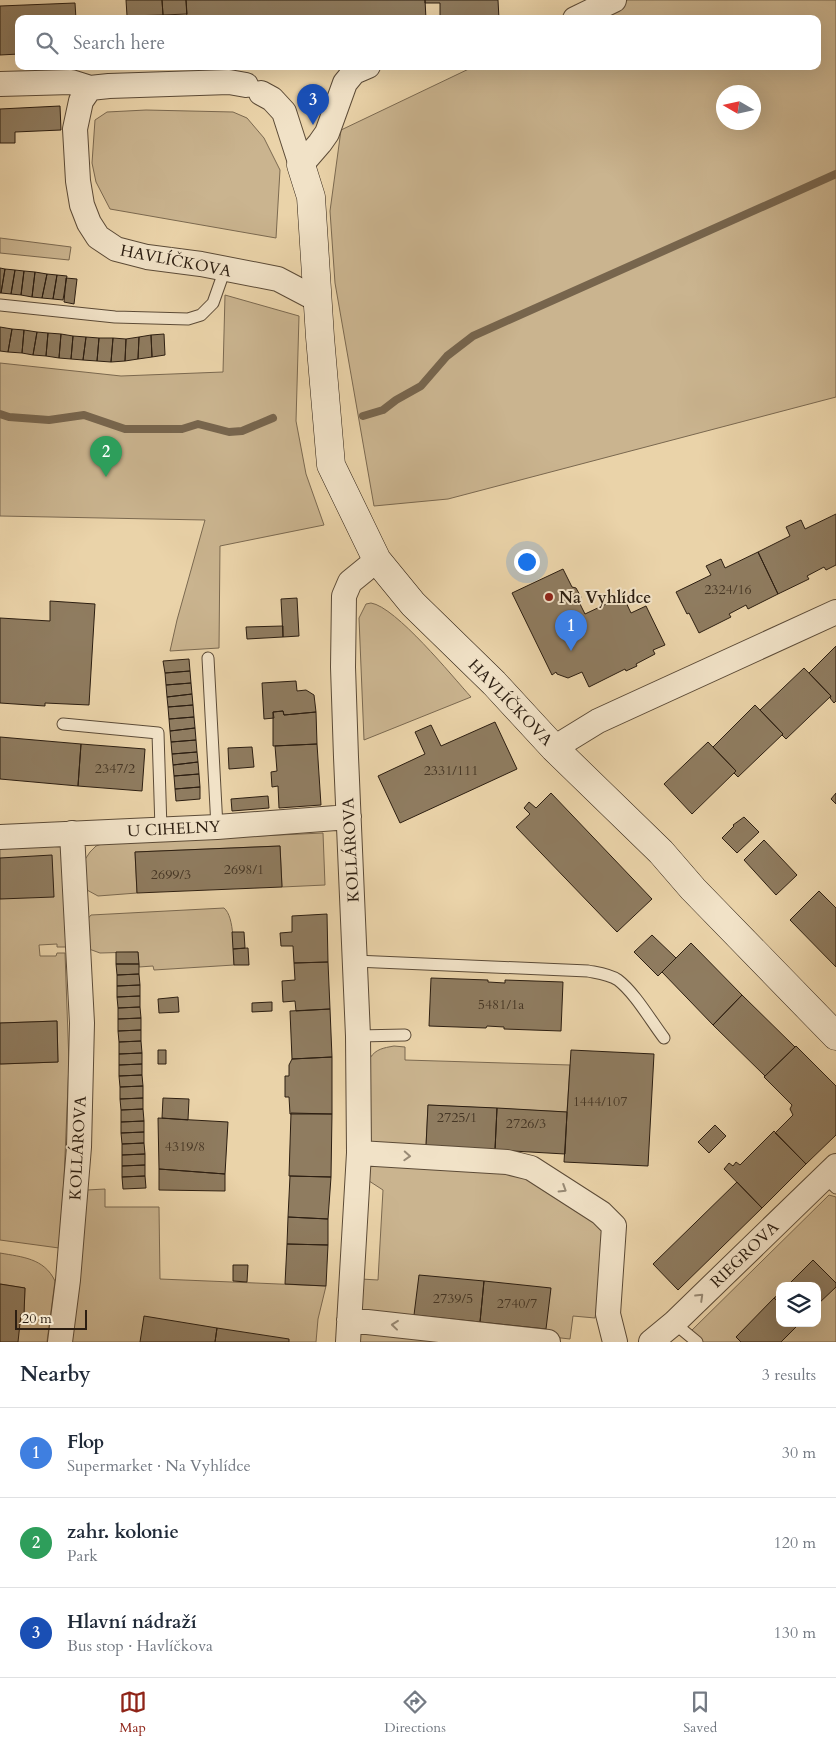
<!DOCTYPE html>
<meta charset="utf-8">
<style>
:root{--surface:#fff;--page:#f6f6f7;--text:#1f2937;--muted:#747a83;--line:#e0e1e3;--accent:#8f2418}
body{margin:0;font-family:Cardo,serif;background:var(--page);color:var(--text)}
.controls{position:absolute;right:15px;bottom:15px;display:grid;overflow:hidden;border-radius:10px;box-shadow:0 5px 20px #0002}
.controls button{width:45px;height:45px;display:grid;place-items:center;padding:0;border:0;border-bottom:1px solid var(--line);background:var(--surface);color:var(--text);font:25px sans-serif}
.compass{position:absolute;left:716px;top:85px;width:45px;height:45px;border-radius:50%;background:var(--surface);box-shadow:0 5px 20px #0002;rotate:279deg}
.scale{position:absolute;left:15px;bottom:12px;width:72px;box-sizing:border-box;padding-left:5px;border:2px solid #2c1e11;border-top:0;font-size:14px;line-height:18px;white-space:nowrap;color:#2c1e11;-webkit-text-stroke:4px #f1e2c7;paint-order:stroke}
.you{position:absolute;left:526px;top:561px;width:18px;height:18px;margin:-12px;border:4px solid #fff;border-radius:50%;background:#1a73e8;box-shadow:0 0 0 8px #1a73e833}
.badge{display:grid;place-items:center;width:32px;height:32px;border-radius:50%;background:var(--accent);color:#fff;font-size:16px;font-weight:700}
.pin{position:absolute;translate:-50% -41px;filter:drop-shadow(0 1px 2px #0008)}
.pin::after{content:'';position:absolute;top:26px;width:18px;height:15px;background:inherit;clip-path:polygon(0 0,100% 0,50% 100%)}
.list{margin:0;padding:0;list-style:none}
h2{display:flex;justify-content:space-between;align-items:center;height:65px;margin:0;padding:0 20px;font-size:21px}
h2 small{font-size:16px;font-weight:400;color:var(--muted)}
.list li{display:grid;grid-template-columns:32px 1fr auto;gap:15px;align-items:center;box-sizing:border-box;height:90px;padding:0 20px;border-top:1px solid var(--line)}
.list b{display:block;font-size:19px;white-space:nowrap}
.list p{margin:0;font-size:16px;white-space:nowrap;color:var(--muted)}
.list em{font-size:16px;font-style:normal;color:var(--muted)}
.icon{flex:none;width:28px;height:28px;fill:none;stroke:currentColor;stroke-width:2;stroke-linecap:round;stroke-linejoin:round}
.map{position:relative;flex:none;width:836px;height:1342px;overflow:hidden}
.search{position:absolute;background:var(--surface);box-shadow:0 5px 20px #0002;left:15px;right:15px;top:15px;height:55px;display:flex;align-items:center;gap:12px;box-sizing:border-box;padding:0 18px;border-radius:10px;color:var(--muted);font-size:19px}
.sheet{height:335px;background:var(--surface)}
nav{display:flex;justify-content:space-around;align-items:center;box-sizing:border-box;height:70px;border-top:1px solid var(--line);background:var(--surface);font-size:14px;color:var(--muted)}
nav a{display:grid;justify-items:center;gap:2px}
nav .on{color:var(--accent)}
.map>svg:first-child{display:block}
.green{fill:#cab48f;stroke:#7b6950;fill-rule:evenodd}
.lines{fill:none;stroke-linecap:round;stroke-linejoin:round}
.stream{stroke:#77654d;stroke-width:8}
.building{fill:#8f7c60;stroke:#2c1e11}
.lane-casing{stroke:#5c4b37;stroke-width:13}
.street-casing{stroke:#5c4b37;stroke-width:26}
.secondary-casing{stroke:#2c1e11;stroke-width:29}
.lane{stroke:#f1e2c7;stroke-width:11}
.street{stroke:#f1e2c7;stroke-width:24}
.secondary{stroke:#f1e2c7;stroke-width:28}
.oneway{stroke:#988a75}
.poi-dot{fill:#8f2418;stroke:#f1e2c7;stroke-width:2}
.labels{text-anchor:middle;stroke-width:4;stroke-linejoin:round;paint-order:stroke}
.number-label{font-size:14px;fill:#453625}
.street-label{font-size:16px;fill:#2c1e11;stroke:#f1e2c7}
.poi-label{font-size:16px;font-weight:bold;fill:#2c1e11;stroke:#f1e2c7;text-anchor:start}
</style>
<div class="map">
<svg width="836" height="1342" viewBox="0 0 836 1342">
<rect width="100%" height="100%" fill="#ead3a9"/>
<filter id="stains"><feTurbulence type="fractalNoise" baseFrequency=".004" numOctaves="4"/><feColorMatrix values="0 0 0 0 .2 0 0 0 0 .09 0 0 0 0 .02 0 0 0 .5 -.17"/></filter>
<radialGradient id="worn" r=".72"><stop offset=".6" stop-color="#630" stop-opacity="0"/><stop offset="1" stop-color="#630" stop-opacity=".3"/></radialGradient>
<!-- green -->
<path class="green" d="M628,0H836V397L448,499L374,506L335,283L330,211L341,130L475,66H817V19H591L615,4ZM724,92H754V122H724Z
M146,110L233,112L247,118L264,138L280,170L276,238L110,209L96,182L92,163L95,120L107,112Z
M0,238L71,247L69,260L0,253Z
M225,295L299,316L296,421L306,474L324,525L220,546L219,648L170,651L177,620L205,520L0,516V363L121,376L223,372Z
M371,603C396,607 452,676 471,697L364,740L359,618L366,604Z
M323,833L325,885L282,887L280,846L135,852L137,893L98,896L87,890L84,885L82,864L90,852L96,846L104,843Z
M57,845L62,848L66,947H57V944L39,945L40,956H56L57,953H65L69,1063L64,1179L59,1248L0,1240V1064L58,1062L57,1021L0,1023V848Z
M224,908C235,917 233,951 234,965L154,970L153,966L139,967L138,952L100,953L89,949L85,922L91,915Z
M394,1046L405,1047V1060L570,1065L567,1112L428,1105L426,1146L374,1147L369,1140L370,1058C376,1049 383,1048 394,1046Z
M371,1165L513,1171L600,1221L607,1241L595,1318L573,1316L570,1339L365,1316L360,1306L361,1279L378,1280L383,1190L366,1179L368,1170Z
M105,1189V1207H159L160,1279L326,1286L318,1319L316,1342H67L83,1194L87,1190Z
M829,1195L836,1197V1342H699L690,1332ZM780,1286H817V1323H780Z
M0,1253C22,1257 44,1258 55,1281L47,1342H17L21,1314H24L25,1288L0,1284Z
M360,1332L495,1342H358Z"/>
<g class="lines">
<!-- stream -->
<path class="stream" d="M0,414L9,417L49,420L84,415L125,429H182L198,424L229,432L242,431L273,418
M363,416L383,410L396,400L421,386L447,356L473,336L836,174"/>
</g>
<!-- building -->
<path class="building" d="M126,0H162L163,15L127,16Z
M162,0H186L187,14L163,15Z
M186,0H425L426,19H187Z
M425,0H498L499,19H440V3H425Z
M75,3L76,19H19V54L0,55V6Z
M60,106L61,130L15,132V143H0V109Z
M0,268L5,269L1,293H0Z
M5,269L15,270L11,294L1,293Z
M15,270L24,271L21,295L11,294Z
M24,271L35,272L32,297L21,295Z
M35,272L47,274L42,298L32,297Z
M47,274L57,275L53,299L42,298Z
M57,275L67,276L63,300L53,299Z
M66,278L77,279L74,304L64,302Z
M0,327L12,329L8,352L0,351Z
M12,329L24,330L22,353L8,352Z
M24,330L37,332L33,355L22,353Z
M37,332L48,333L46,356L33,355Z
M48,333L61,334L59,358L46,356Z
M61,334L73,336L71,359L59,358Z
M164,334L165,355L152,357L151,335Z
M151,335L152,357L138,359L139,337Z
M73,336L86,337L83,360L71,359Z
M86,337L99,338L97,361L83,360Z
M139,337L138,359L125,361L126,339Z
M99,338H113L111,362L97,361Z
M113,338L126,339L125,361L111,362Z
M836,514V565L826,570L824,567L807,576L809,579L778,594L758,552L790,536L786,527L801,520L805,529Z
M758,552L778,594L748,609L746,605L729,614L731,617L699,633L689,613L687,614L676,592L711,575L706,566L721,559L725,568Z
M563,569L572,587L576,588L581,597L579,602L585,614L623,596L631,613L646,606L665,645L653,650L655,654L636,664L637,666L626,671L625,669L589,687L582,672L568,678L557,674L556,672L552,675L512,593Z
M297,598L299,636L283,637L281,599Z
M50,601L95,604L89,705L45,703V706L0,703V618L50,621Z
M283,626V637L247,639L246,627Z
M836,646V701L834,703L830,698L831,696L809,673Z
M189,659L190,671L165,673L163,661Z
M804,668L831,696L786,739L782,735L783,734L760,710Z
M190,671L191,683L166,685L165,673Z
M296,681L297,691L306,690L314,695L316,712L284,715L283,711L273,712L274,718L264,719L262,683Z
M191,683L192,694L167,697L166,685Z
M192,694L193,705L168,707L167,697Z
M193,705L194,717L169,719L168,707Z
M755,705L783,734L738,777L734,773L736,771L713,747Z
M283,711L284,715L316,712L317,744L273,746V712Z
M194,717L195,728L170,731L169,719Z
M495,722L517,769L400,823L378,776L425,754L415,732L431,725L441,746Z
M195,728L196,740L171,742L170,731Z
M0,737L81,744L78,786L0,779Z
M196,740L197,752L172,754L171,742Z
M708,742L736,771L692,814L664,784Z
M81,744L145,749L142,791L78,786Z
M317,744L321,805L279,808L278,786L272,787L271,772L277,771L275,746Z
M252,747L254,767L229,769L228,748Z
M197,752L198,762L173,765L172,754Z
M198,762L199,774L174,776L173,765Z
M199,774L200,787L175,789L174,776Z
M200,787V799L176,801L175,789Z
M551,793L652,899L617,932L516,827L530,814L524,808L529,802L536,808Z
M836,793V804L831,799Z
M268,796L269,808L232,811L231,799Z
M744,817L759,832L737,853L722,838L734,826L733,825Z
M764,840L797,875L776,895L744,860Z
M280,846L282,887L137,893L135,852Z
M52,855L54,897L0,899V858Z
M819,891L836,908V967L790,920Z
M327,914L328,962L294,963L293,946H281L280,933L292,932V916Z
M232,932H244L245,948L233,949Z
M652,935L676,958L658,976L634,952Z
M691,943L742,995L713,1025L662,972Z
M248,948L249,965H234L233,949Z
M116,952H138L139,964H116Z
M328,962L330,1009L296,1011L295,1001L283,1002L282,981L295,980L294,963Z
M116,964H139V974L117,975Z
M139,974L140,985L117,986V975Z
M431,978L488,980V982L505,983V980L563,982L561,1031L504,1029V1027L487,1026L486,1028L429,1026Z
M140,985V996L117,997V986Z
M742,995L795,1047L765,1076L713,1025Z
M140,996V1007L118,1008L117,997Z
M178,997L179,1012L159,1013L158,999Z
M272,1002V1011L252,1012V1003Z
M140,1007L141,1018L118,1019V1008Z
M330,1009L332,1057L292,1059L290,1011Z
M141,1018V1030L118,1031V1019Z
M57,1021L58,1062L0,1064V1023Z
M141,1030V1041L119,1042L118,1031Z
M141,1041L142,1053L119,1054V1042Z
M796,1046L836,1086V1135L806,1164L775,1133L793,1115L790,1109L792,1105L764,1077Z
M158,1050H166V1064H158Z
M571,1050L654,1054L648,1166L564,1162Z
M142,1053V1064L119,1065V1054Z
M332,1057V1114H290L289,1097H285V1076H289V1065L292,1059Z
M142,1064V1075L119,1076V1065Z
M142,1075L143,1086L120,1087L119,1076Z
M143,1086V1098L120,1099V1087Z
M143,1098V1109L121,1110L120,1099Z
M163,1098L189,1099L188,1120L162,1118Z
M428,1105L497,1108L495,1150L426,1146Z
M497,1108L567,1112L565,1154L495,1150Z
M143,1109L144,1121L121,1122V1110Z
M291,1113L332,1114L331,1177L289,1176Z
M158,1118L228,1122L225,1174L159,1169Z
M144,1121V1132L121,1133V1122Z
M715,1125L726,1136L709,1153L698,1142Z
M774,1131L806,1164L762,1208L724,1169L729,1163L733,1166L736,1162L740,1165Z
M144,1132V1143L122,1144L121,1133Z
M144,1143L145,1154L122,1155V1144Z
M145,1154V1165L122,1166V1155Z
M145,1165V1176L122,1177V1166Z
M159,1169L225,1174V1191L159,1190Z
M145,1176L146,1188L123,1189L122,1177Z
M290,1176L331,1177L328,1219L288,1217Z
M737,1182L762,1208L678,1290L653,1264Z
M288,1217L328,1219V1245L287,1244Z
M287,1244L328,1245L326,1286L285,1284Z
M813,1260L836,1283V1287L817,1305V1286H787Z
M233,1265H248L247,1282L233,1281Z
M419,1275L484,1281L480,1322L414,1315Z
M484,1281L551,1288L546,1329L480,1322Z
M0,1284L25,1288L24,1314H21L18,1342H0Z
M780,1293V1304L774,1298Z
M774,1298L780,1304V1323L799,1324L781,1342H741L736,1337Z
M144,1316L217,1328L215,1342H140Z
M217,1328L289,1339V1342H215Z"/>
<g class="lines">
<!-- lane casing -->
<g class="lane-casing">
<path id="lane" d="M0,305L115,317L188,319L201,315L213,303L225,269
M208,658L217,827
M63,724L158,733L161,829
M355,961L588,971C598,973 609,974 618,980C635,993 651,1021 664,1038
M358,1036L405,1035
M825,1177L836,1188
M674,1323L697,1342"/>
</g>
<!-- street casing -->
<g class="street-casing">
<path id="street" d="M575,19L614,0
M0,84L71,82L90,88L109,86L229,82L246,85
M90,88L81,101L75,129L78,181L82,205L89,223L98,237L116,249L147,257L201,264L278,279L318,300
M261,93L272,99L284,112L301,165
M301,165L320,143L327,133L345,83L354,72L368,66
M554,748L598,721L836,612
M0,837L217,827L349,817
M359,1153L507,1162L531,1168L601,1213L614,1226L608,1314L615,1342
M349,1320L548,1342
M60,1342L68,1280L79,1147L82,1023L72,833
M348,1342L359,1153L358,1036L346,757L343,667L344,596L350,582L377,560
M651,1342L674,1323L836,1166"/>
</g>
<!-- secondary casing -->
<g class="secondary-casing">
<path id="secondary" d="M301,165L311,197L320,337L331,465L377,560L413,604L494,683L554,748L661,852L693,889L836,1036"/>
</g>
<!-- lane -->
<use href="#lane" class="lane"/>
<!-- street -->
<use href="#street" class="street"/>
<!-- secondary -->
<use href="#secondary" class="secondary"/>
</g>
<!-- one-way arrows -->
<defs><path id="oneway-chevron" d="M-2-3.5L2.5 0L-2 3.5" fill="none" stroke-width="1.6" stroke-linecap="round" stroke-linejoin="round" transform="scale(1.25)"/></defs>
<g class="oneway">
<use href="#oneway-chevron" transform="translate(407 1156) rotate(3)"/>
<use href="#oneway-chevron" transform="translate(563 1189) rotate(32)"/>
<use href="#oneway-chevron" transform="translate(700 1297) rotate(-44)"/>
<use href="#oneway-chevron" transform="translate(395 1325) rotate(-174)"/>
</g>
<!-- markers -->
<circle class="poi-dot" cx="549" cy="597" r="5"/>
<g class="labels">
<!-- number labels -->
<g class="number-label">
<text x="728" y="594">2324/16</text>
<text x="115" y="773">2347/2</text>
<text x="451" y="775">2331/111</text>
<text x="244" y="874">2698/1</text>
<text x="171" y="879">2699/3</text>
<text x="501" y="1009">5481/1a</text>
<text x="600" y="1106">1444/107</text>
<text x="457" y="1122">2725/1</text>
<text x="526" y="1128">2726/3</text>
<text x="185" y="1151">4319/8</text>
<text x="453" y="1303">2739/5</text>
<text x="517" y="1308">2740/7</text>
</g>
<!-- street labels -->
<g class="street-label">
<text transform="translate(176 260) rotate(11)" y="6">HAVLÍČKOVA</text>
<text transform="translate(511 702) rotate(46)" y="6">HAVLÍČKOVA</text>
<text transform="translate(174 828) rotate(-3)" y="6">U CIHELNY</text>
<text transform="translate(350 850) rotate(-93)" y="6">KOLLÁROVA</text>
<text transform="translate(77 1148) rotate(-87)" y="6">KOLLÁROVA</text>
<text transform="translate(744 1254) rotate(-44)" y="6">RIEGROVA</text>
</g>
<!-- poi labels -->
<g class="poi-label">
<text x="559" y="603">Na Vyhlídce</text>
</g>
</g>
<rect width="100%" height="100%" filter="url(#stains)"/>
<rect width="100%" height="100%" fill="url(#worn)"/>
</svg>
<div class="controls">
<button><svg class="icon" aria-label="layers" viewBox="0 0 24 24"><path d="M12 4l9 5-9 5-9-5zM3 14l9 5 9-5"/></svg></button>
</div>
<svg class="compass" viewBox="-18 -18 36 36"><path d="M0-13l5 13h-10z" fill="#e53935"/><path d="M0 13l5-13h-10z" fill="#747a83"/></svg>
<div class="scale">20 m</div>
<div class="you"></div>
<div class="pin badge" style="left:571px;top:651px;background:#3f7fe0">1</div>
<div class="pin badge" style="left:106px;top:477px;background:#2e9e5b">2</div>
<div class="pin badge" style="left:313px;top:125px;background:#1a4fb4">3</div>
<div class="search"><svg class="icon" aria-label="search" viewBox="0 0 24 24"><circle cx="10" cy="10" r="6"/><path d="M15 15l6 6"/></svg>Search here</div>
</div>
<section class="sheet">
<h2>Nearby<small>3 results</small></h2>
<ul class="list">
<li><span class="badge" style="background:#3f7fe0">1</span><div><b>Flop</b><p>Supermarket · Na Vyhlídce</p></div><em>30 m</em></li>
<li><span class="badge" style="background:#2e9e5b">2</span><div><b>zahr. kolonie</b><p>Park</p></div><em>120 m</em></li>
<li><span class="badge" style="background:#1a4fb4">3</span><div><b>Hlavní nádraží</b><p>Bus stop · Havlíčkova</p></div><em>130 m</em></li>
</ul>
</section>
<nav>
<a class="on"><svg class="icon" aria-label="map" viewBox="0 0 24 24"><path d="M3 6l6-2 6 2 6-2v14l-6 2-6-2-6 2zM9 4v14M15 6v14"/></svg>Map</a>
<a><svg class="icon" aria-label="directions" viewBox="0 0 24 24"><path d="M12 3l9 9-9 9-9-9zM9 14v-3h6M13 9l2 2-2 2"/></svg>Directions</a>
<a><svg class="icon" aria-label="saved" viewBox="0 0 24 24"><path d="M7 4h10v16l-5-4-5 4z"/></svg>Saved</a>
</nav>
